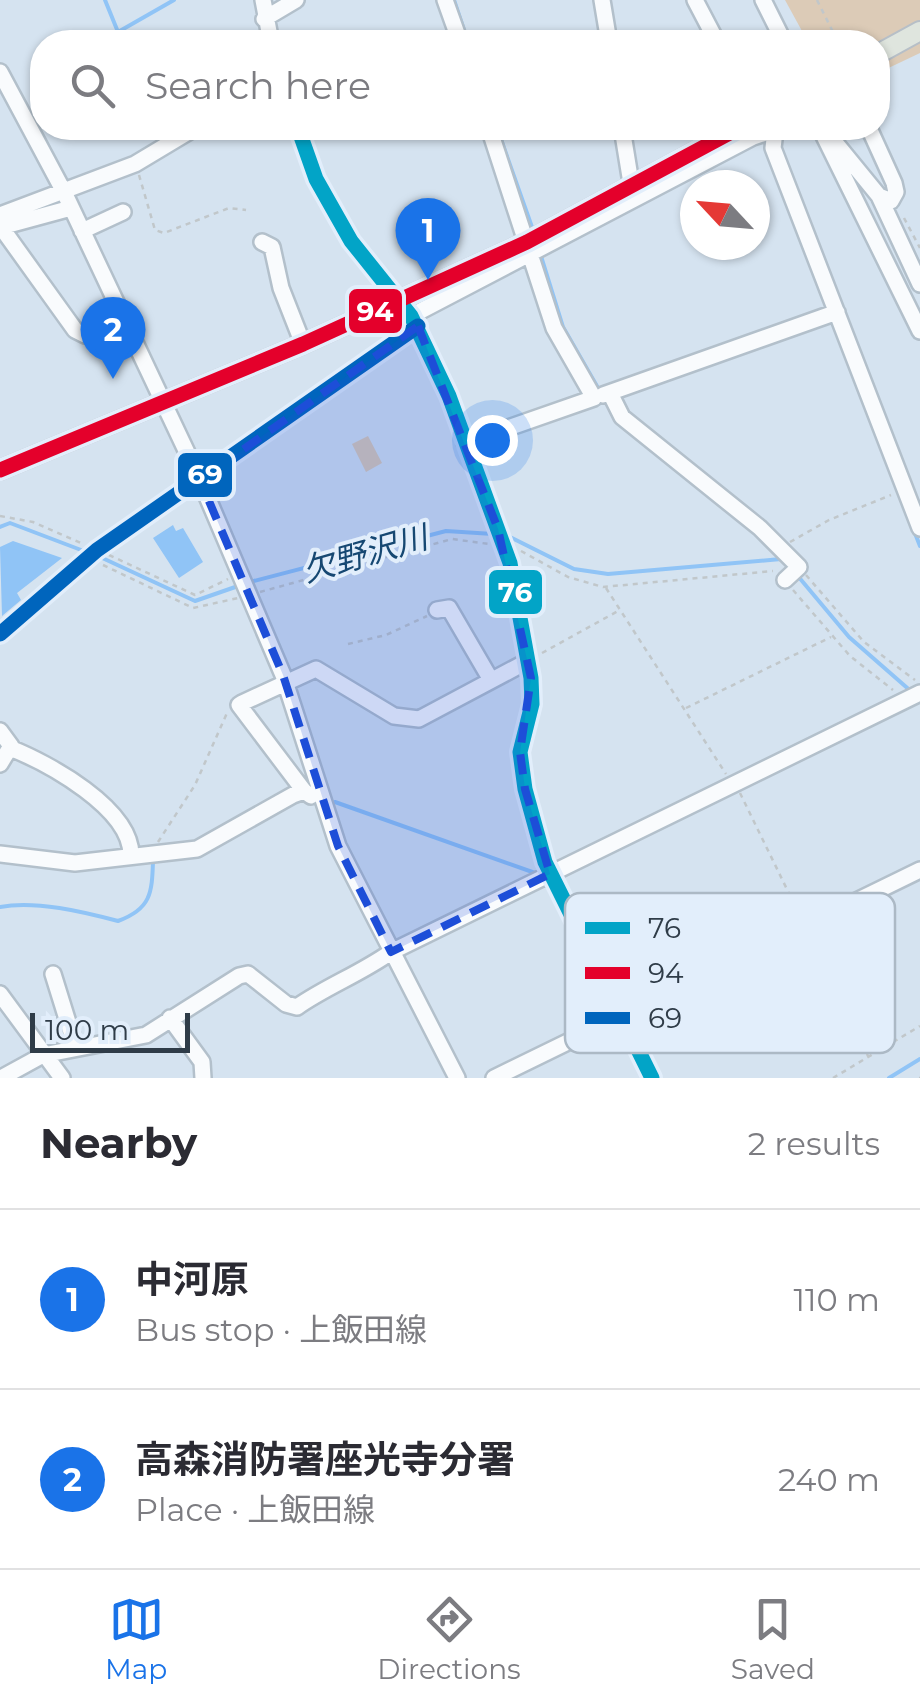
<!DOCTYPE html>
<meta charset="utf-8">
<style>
:root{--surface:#fff;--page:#f2f2f3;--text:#2b2b33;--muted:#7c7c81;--line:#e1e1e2;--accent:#1a73e8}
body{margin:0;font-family:Montserrat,"Noto Sans JP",sans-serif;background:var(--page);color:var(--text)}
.compass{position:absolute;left:680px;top:170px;width:90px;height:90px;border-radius:50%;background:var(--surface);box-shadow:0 2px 8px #0004;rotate:296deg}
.scale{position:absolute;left:30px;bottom:25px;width:160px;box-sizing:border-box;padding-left:10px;border:5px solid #2f3c48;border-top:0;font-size:28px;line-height:35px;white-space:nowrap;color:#2f3c48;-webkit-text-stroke:8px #e2eefb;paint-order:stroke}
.you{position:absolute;left:492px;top:440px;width:35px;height:35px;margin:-25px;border:8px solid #fff;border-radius:50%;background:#1a73e8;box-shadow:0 0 0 15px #1a73e833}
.badge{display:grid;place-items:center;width:65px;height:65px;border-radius:50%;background:var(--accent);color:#fff;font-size:32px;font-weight:700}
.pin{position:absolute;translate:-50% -82px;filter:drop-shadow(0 2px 5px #0008)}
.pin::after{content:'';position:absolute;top:52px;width:35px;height:30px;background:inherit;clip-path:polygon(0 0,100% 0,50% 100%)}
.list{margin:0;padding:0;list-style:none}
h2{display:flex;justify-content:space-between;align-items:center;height:130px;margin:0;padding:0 40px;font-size:42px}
h2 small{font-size:32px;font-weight:400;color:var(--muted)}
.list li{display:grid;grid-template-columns:65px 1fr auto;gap:30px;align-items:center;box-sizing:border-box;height:180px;padding:0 40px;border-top:2px solid var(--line)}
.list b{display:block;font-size:38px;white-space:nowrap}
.list p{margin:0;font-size:32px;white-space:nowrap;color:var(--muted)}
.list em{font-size:32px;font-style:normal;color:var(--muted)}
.icon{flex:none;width:55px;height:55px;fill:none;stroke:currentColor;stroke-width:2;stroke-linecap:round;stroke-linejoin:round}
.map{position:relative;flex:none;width:920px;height:1078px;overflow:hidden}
.search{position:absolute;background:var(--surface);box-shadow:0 2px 8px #0004;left:30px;right:30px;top:30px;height:110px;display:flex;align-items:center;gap:25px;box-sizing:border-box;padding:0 35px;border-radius:40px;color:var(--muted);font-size:38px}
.sheet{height:490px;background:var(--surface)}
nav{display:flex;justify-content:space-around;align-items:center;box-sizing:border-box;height:140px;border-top:2px solid var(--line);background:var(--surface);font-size:28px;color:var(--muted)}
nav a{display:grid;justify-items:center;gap:5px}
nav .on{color:var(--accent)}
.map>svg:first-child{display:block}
.green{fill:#dccbb7}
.water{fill:#90c4f6}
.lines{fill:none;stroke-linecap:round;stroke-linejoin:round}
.stream{stroke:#90c4f6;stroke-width:4}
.minor-casing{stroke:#b3c0cb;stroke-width:20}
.major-casing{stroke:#b7bfc7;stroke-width:22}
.path{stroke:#c1c7ca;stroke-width:2.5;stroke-dasharray:5 5;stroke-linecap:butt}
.minor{stroke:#f9fbfd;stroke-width:15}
.major{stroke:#dfe5de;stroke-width:18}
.path-bridge{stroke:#c1c7ca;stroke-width:2.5;stroke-dasharray:5 5;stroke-linecap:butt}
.bus-1-casing{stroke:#e2eefb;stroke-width:22}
.bus-2-casing{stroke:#e2eefb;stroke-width:22}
.bus-3-casing{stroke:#e2eefb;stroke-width:22}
.bus-1{stroke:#02a4c7;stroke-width:15}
.bus-2{stroke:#e4002b;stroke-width:15}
.bus-3{stroke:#0065bd;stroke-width:15}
.marked{fill:#1d4ed8;fill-opacity:0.2;stroke:#1d4ed8;stroke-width:8;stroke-dasharray:20 12;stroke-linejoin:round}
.labels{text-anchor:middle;stroke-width:8;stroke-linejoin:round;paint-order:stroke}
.water-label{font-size:32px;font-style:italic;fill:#164872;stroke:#e2eefb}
.key{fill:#e2eefb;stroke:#acb9c5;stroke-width:2.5}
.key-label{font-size:28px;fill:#2f3c48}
.line-badge{stroke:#e2eefb;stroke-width:4}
.badge-label{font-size:28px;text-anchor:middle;font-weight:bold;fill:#fff}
</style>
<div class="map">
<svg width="920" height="1078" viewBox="0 0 920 1078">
<rect width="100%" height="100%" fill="#d5e3f0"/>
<!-- green -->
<path class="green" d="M785,0H920V53L878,73V42H808Z
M368,436L382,463L366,472L352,444Z"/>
<!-- water -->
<path class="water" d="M173,525L176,531L183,528L203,562L179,578L153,538Z
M13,541L62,558L17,593L21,600L2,616L0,547Z"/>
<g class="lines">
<!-- stream -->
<path class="stream" d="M105,0L118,32L174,0
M454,0L468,42
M497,128L533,230
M541,256L563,327L598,388
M883,452L920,546
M0,527L10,523L89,553
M508,536L574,569L608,574L781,559L787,565
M98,556L195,601L241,585
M797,575L849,637L913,693
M250,582L446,531L493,534
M335,802L538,874
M0,907C35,900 84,912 118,921C151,909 152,893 153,861
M889,1078L920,1059"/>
<!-- minor casing -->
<g class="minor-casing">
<path id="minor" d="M263,0L271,42
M445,0L460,42
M602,0L609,42
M695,0L717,42
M763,0L784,42
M264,19L296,0
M0,72L64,192L200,480L283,675L338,846L457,1078
M298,128L316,179L351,241L411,316L449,396L510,563L531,678L532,704L520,752L525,789L545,862L652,1078
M622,128L630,177
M820,128L920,331
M775,131L773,148L920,528
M834,141L879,196L891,201L896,192L894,183L869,128
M879,196L920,284
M71,208L1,227L75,330L85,335L125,317
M0,215L135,164L195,128
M82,231L123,212
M262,242L272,247L281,288L303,344
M411,316L753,137L781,128
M610,393L622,417L760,528L799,567L785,580
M603,395L837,312
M465,443L594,398L554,328L489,128
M437,610L449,608L491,680
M0,634L97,550L418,326
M0,731L11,746L0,764
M10,748C48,763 131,808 131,855
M304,791L239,705L242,703L316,669L394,716L419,719L528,661
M0,854L75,863L197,849L293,795L304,791L311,796
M53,974L76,1048
M0,994L62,1078
M170,1018L202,1062L203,1078
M1,1078L43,1055L146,1035L239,976L248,974L286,1004L297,1007C327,986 360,974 391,952L920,693
M494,1078L920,870"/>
</g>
<!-- major casing -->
<g class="major-casing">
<path id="major" d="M878,54L920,31
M0,470L303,344L527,242L739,128"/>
</g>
<!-- path -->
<path class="path" d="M817,0L838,42
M139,175L155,230L164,233L229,208L246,210
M904,218L920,248
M0,516L33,522L83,544
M790,542L829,520L891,495
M521,551L568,577L603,587L773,571
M109,555L195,595L228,579
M103,565L193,608L238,598
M806,575L864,642L915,680
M606,588L726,774
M793,590L850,656L893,690
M260,592L452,539L489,544
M348,644L386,635L427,616
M542,653L618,611
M686,708L831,637
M740,793L800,916
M158,842L195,785L227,713
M810,937L868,1056
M833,1078L920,1026
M919,1078H920"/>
<!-- minor -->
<use href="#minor" class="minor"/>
<!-- major -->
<use href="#major" class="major"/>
<!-- path-bridge -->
<path class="path-bridge" d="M743,133L754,128"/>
<!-- bus-1 casing -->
<g class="bus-1-casing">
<path id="bus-1" d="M298,128L316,179L351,241L411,316L449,396L510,563L531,678L532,704L520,752L525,789L545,862L652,1078"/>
</g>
<!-- bus-2 casing -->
<g class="bus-2-casing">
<path id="bus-2" d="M0,470L303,344L527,242L739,128"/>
</g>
<!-- bus-3 casing -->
<g class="bus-3-casing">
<path id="bus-3" d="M0,634L97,550L418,326"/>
</g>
<!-- bus-1 -->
<use href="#bus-1" class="bus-1"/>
<!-- bus-2 -->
<use href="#bus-2" class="bus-2"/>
<!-- bus-3 -->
<use href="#bus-3" class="bus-3"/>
</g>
<!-- marked area -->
<path class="marked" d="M418,326L498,529L531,678L520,752L525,789L550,874L391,952L338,846L283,675L200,480Z"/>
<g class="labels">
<!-- water labels -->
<g class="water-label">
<text transform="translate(365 554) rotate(-16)" y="11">欠野沢川</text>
</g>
</g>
<!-- legend -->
<rect x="565" y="893" width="330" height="160" rx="15" class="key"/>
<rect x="585" y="922" width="45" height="12" fill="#02a4c7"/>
<rect x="585" y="967" width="45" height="12" fill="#e4002b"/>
<rect x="585" y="1012" width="45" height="12" fill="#0065bd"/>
<g class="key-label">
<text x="648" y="938">76</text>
<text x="648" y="983">94</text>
<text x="648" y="1028">69</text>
</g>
<g class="line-badge">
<rect x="347" y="287" width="57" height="48" rx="10" fill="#e4002b"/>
<rect x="176" y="451" width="58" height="48" rx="10" fill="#0065bd"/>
<rect x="487" y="568" width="57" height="48" rx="10" fill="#02a4c7"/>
</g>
<g class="badge-label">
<text x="375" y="321">94</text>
<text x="205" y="484">69</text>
<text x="515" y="602">76</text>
</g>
</svg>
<svg class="compass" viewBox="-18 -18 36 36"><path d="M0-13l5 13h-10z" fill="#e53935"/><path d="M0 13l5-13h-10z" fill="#7c7c81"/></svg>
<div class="scale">100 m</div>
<div class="you"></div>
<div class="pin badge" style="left:428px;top:280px">1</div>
<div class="pin badge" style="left:113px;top:379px">2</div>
<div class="search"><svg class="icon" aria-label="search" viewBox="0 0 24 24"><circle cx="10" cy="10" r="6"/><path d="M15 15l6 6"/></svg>Search here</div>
</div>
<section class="sheet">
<h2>Nearby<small>2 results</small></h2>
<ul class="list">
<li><span class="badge">1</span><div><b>中河原</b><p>Bus stop · 上飯田線</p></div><em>110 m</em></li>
<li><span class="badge">2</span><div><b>高森消防署座光寺分署</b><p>Place · 上飯田線</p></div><em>240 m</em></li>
</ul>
</section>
<nav>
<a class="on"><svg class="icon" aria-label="map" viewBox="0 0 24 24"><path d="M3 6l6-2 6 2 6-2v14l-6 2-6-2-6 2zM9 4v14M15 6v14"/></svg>Map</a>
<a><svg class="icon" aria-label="directions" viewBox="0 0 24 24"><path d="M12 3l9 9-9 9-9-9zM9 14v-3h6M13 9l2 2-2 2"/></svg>Directions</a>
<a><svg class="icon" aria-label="saved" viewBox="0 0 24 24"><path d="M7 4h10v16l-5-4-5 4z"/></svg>Saved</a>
</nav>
